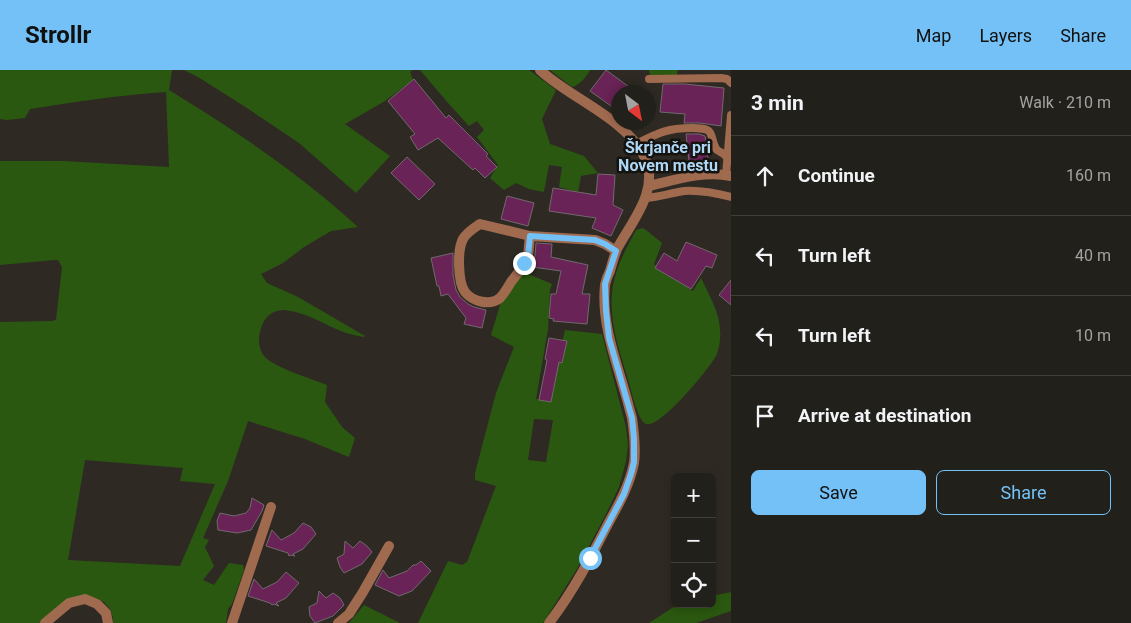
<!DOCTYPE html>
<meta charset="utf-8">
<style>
:root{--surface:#22201a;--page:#2e2d27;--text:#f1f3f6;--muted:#a2a3a2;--line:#3f3e39;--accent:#73c1f6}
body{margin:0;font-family:Roboto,sans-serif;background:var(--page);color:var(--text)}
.controls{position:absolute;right:15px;bottom:15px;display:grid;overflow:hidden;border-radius:8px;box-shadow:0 2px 8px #0003}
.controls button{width:45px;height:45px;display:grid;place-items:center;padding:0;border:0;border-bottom:1px solid var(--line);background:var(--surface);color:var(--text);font:25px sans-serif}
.compass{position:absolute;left:611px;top:15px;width:45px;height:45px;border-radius:50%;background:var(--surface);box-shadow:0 2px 8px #0003;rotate:148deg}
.stop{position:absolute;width:15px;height:15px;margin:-11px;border:4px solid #73c1f6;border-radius:50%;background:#fff}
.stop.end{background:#73c1f6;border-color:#fff;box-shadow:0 1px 5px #0008}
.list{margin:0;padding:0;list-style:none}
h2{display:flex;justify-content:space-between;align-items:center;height:65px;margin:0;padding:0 20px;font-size:21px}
h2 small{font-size:16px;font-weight:400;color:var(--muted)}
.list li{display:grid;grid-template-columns:32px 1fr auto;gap:15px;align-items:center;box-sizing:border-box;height:80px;padding:0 20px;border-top:1px solid var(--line)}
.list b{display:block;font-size:19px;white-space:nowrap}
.list em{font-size:16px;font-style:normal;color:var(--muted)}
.actions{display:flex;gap:10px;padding:15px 20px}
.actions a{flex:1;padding:11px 0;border:1px solid var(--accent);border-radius:8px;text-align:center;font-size:18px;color:var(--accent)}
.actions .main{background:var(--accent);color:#111}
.icon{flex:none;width:28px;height:28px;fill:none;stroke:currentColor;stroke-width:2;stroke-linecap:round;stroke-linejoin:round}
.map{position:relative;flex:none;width:731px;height:553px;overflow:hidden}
header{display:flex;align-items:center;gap:30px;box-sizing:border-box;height:70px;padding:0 25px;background:var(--accent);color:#111}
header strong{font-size:24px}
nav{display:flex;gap:28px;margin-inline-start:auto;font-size:18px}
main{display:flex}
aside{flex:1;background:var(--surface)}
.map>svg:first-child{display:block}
.green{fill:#2b5810;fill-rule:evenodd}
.building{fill:#6a2356;stroke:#71696e}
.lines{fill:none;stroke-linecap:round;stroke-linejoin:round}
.service{stroke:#a06a4f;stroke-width:8}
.minor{stroke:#a06a4f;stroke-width:10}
.tertiary{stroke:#a06a4f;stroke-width:10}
.route{stroke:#73c1f6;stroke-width:6}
.labels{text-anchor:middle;stroke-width:5;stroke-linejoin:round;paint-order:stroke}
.quarter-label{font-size:16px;font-weight:bold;fill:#aed7f5;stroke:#151310}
</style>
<header>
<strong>Strollr</strong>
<nav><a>Map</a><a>Layers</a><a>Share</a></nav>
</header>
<main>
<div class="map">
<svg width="731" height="553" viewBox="0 0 731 553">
<rect width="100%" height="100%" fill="#2e2a23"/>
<!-- green -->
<path class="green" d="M0,0H172L169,20C236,61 300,104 358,157L331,161L304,177L283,193L261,204L267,213L298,227L365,266L363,267C356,265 348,264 341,261C324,254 303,241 284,240C274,240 267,245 263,253C258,264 257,277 264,286C273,297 312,309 327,315L325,332L342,357L355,368L349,387L305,369L248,351L228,411L203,468L209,470L205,477L214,496L203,510L214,515L229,493L243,495L244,500L232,534L228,539L226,553H113V548L110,539L104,532L98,529L88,527L40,553H0V252L52,251L56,250L62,197L58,190H54L0,195V91H63L169,97L166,22C120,25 75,32 30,39L25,48L7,50L0,49ZM85,390L183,398L180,411L215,414L180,496L68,490Z
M184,0H412L410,2L413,10L385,31L345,54L390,86L356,123L299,73L247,38L198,7Z
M420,0H529L556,20L542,49L550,74L584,86L598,103L581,106L578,122L559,117L562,97L549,95L544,122L529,119L516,113L504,120L490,108L498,95L477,67L484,60L477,51L469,56L449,34Z
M550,0H590C586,7 580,15 572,17Z
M649,0H678L676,8L650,7Z
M642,158L646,160L662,173L654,194L659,199L693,221L701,208C709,225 720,243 720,261C721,268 719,278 717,284C711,297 660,359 646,354C644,353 642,351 641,349C635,338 632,324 629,313C624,295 617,276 614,258C612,246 611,235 612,224C614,200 625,181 636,160Z
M521,201L552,214L550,220L548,259L536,329H550L565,260L602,264L626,357L628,375L626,391L619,417L605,446L577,499L543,553H418L448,491L462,495L467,492L496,416L475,410V403L496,323L514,277L491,265L500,235ZM534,349L553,350L546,392L528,390Z
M731,522V541L696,553H649L672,538L682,534H712V526Z
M364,535L400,553H349Z"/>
<!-- building -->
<path class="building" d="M606,0L636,22H618V41L590,21Z
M414,9L446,48L449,45L488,84L486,86L497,97L485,108L475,98L473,100L438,68L418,80L410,67L415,64L388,31Z
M663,14H685L724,18L721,56L700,53H684L685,44L660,42Z
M686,64H699L705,66L709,97L690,100Z
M407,87L435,114L419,130L391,103Z
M598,104L615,105L613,135L623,140L611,166L592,158L596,148L549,141L553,118L596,125Z
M507,126L534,133L528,156L501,149Z
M686,172L717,185L712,198L706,196L691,219L655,198L664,183L677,191Z
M536,173L552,174L551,187L588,195L582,224H590L587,254L553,251L554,249L549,248L551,224H556L561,201L532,197L535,186Z
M453,183V205L456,220L460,227L468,234L474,237L486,240L482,258L464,254L466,248L448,224L441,226L439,216H437L431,188Z
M731,210V235L719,225Z
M549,268L567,271L562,293L559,292L551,332L539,330L547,290L545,289Z
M252,428L264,435L262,441L251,460L237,463L218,460L217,451L220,443L234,446L246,443L250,438Z
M303,453L311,457L316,464L303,479L293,484L295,486L291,485L289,486L288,483L266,476L272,460L281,470L294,463Z
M345,471L353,478L360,471L367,476L372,482L362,494L344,503L340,497L337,488L344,484Z
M421,491L431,501L412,521L399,526L375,515L383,500L389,508L407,501L413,495H416Z
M286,502L299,513L286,528L276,533L279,536L274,534L272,535L270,533L248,526L254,509L263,519L277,512Z
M319,521L326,528L333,523L340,528L344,535L333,546L315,553L310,546L309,537L317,533Z"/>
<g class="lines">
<!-- service -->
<path class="service" d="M649,9L721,8L727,9L731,13
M636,74C658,63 667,58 692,58C696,58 703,58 707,60C713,62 712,75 717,80C720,82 724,84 727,86
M726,105L731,45
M646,128C659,127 671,123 684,121C701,120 716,123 731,127"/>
<!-- minor -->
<path class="minor" d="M727,86H731
M649,116C675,110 704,100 731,106
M530,166C529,172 529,179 528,185C525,195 517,204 511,212C508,217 504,224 500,228C490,236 473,232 465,222C458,213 457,180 463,169C467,162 474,158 480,154L530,166L595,170L605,174L616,181
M45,553L69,533L85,529L97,534L106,543L108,553
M232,553L271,437
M338,553L349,544L363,522L389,476"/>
<!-- tertiary -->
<path class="tertiary" d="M540,0C570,28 625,48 644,86C661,119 632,151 617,179C614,186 612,194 610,201C608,205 606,210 605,215C601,253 616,290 626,326C628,333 630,341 632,348C634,362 636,379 634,393C630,414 619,434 609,452C591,487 573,522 549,553"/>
</g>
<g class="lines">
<!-- route -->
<path class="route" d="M524,193L528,186L530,166L595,170L605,174L616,181L605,214L606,241L609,268L632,348L634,368V392L631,404L624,424L590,488"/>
</g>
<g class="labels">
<!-- quarter labels -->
<g class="quarter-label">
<text x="668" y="83">Škrjanče pri<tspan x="668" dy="18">Novem mestu</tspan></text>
</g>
</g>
</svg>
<div class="controls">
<button>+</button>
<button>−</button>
<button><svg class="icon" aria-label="locate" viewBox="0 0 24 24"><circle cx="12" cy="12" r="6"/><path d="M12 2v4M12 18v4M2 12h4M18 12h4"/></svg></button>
</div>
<svg class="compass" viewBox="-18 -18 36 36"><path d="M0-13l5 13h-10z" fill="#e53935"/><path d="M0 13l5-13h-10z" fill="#a2a3a2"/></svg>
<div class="stop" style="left:590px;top:488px"></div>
<div class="stop end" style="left:524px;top:193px"></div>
</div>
<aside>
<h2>3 min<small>Walk · 210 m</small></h2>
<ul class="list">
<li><svg class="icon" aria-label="ahead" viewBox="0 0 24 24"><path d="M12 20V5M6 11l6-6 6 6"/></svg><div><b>Continue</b></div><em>160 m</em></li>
<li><svg class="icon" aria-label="left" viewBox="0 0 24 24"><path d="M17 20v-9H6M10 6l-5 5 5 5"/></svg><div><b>Turn left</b></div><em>40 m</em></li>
<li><svg class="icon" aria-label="left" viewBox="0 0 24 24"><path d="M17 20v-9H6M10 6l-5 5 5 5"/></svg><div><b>Turn left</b></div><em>10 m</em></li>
<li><svg class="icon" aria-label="arrive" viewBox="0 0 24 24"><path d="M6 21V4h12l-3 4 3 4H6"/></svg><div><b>Arrive at destination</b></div></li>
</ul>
<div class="actions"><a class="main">Save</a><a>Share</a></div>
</aside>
</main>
